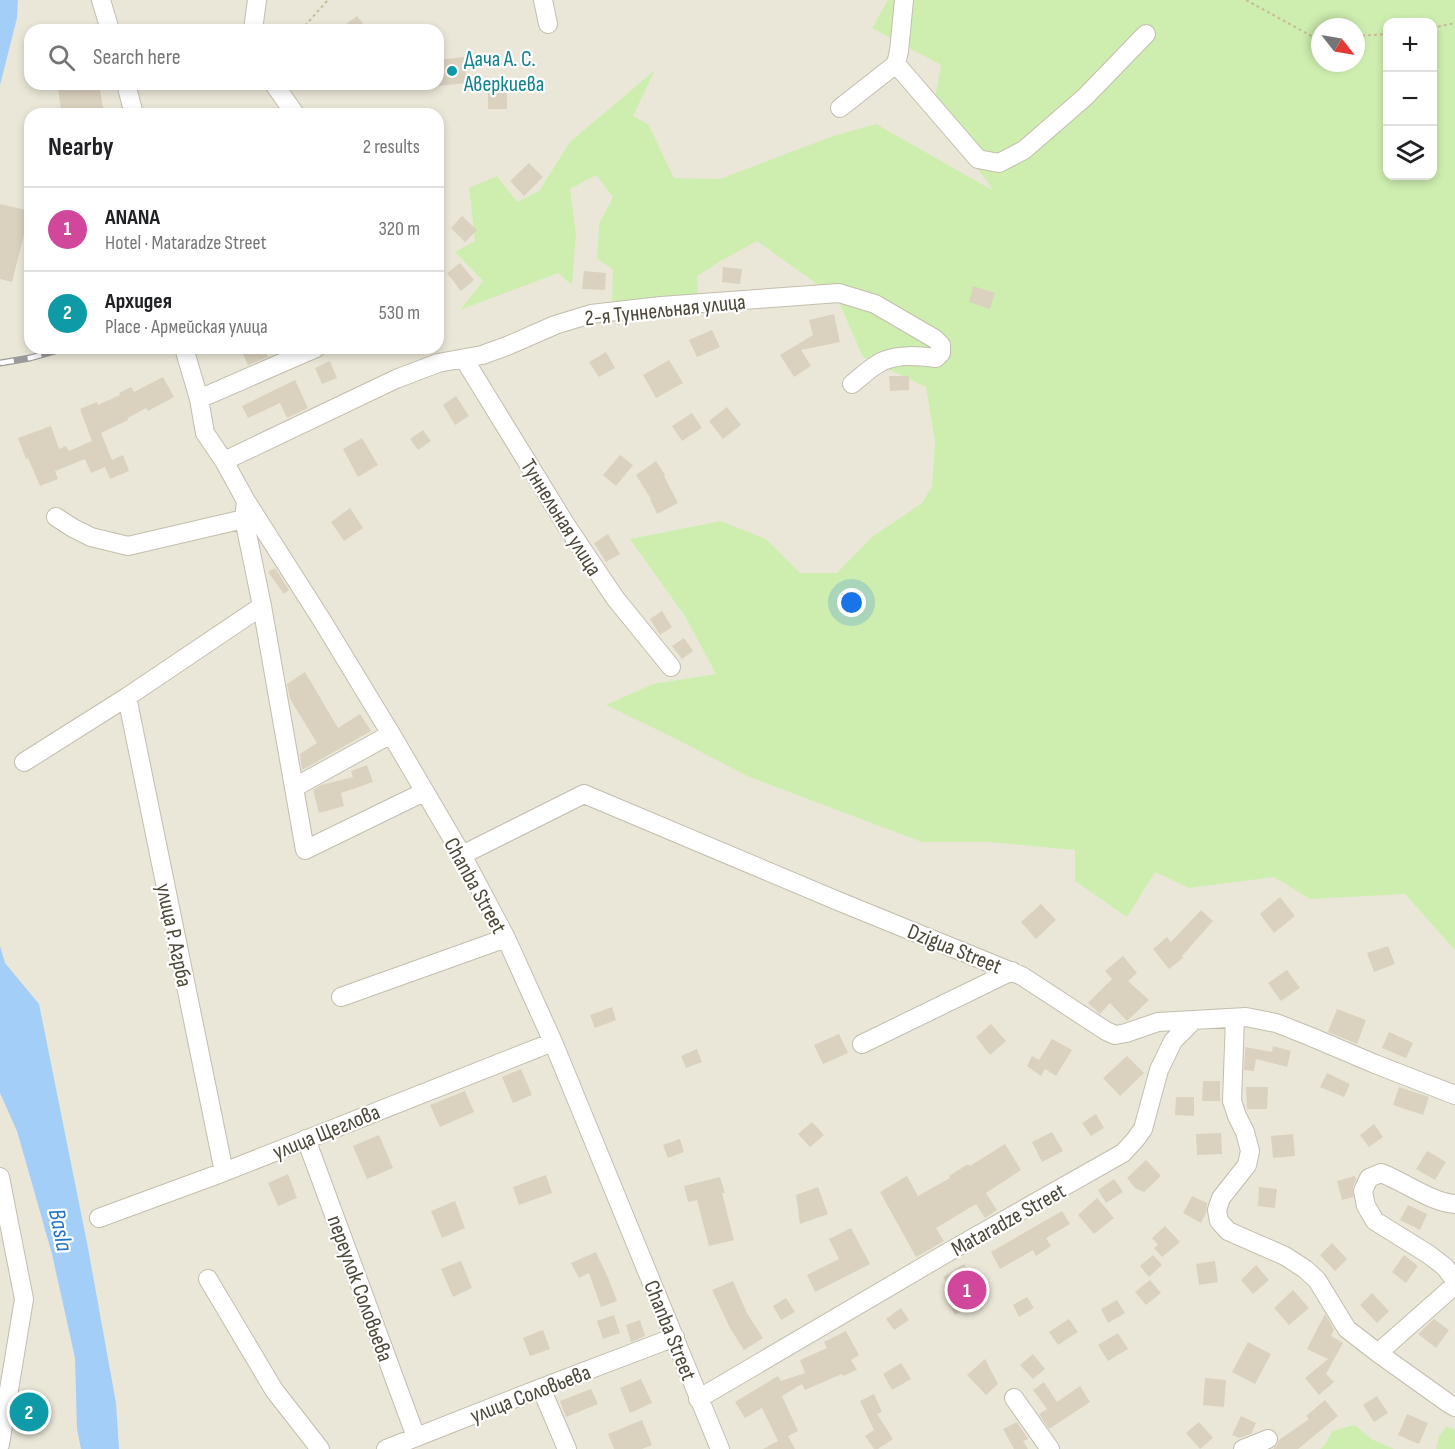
<!DOCTYPE html>
<meta charset="utf-8">
<style>
:root{--surface:#fff;--page:#f6f6f6;--text:#202124;--muted:#757577;--line:#e0e0e0;--accent:#1a73e8}
body{margin:0;font-family:"Sofia Sans Condensed",sans-serif;background:var(--page);color:var(--text)}
.controls{position:absolute;right:18px;top:18px;display:grid;overflow:hidden;border-radius:12px;box-shadow:0 3px 9px #0003}
.controls button{width:54px;height:54px;display:grid;place-items:center;padding:0;border:0;border-bottom:2px solid var(--line);background:var(--surface);color:var(--text);font:30px sans-serif}
.compass{position:absolute;left:1311px;top:18px;width:54px;height:54px;border-radius:50%;background:var(--surface);box-shadow:0 3px 9px #0003;rotate:121deg}
.you{position:absolute;left:852px;top:603px;width:21px;height:21px;margin:-15px;border:4px solid #fff;border-radius:50%;background:#1a73e8;box-shadow:0 0 0 9px #1a73e833}
.badge{display:grid;place-items:center;width:39px;height:39px;border-radius:50%;background:var(--accent);color:#fff;font-size:20px;font-weight:700}
.pin{position:absolute;translate:-50% -50%;border:3px solid #fff;box-shadow:0 2px 6px #0006}
.list{margin:0;padding:0;list-style:none}
h2{display:flex;justify-content:space-between;align-items:center;height:78px;margin:0;padding:0 24px;font-size:26px}
h2 small{font-size:20px;font-weight:400;color:var(--muted)}
.list li{display:grid;grid-template-columns:39px 1fr auto;gap:18px;align-items:center;box-sizing:border-box;height:84px;padding:0 24px;border-top:2px solid var(--line)}
.list b{display:block;font-size:22px;white-space:nowrap}
.list p{margin:0;font-size:20px;white-space:nowrap;color:var(--muted)}
.list em{font-size:20px;font-style:normal;color:var(--muted)}
.icon{flex:none;width:33px;height:33px;fill:none;stroke:currentColor;stroke-width:2;stroke-linecap:round;stroke-linejoin:round}
.map{position:relative;flex:none;width:1455px;height:1449px;overflow:hidden}
.search{position:absolute;background:var(--surface);box-shadow:0 3px 9px #0003;left:24px;top:24px;width:420px;height:66px;display:flex;align-items:center;gap:15px;box-sizing:border-box;padding:0 21px;border-radius:18px;color:var(--muted);font-size:22px}
.panel{position:absolute;background:var(--surface);box-shadow:0 3px 9px #0003;left:24px;top:108px;width:420px;height:246px;border-radius:18px}
.map>svg:first-child{display:block}
.residential{fill:#ebe7d8;fill-rule:evenodd}
.green{fill:#ceeeb0;fill-rule:evenodd}
.water{fill:#a3cef8}
.building{fill:#dad1bf}
.lines{fill:none;stroke-linecap:round;stroke-linejoin:round}
.minor-casing{stroke:#c3bdac;stroke-width:20}
.path{stroke:#c7bb9c;stroke-width:2;stroke-dasharray:3 3;stroke-linecap:butt}
.minor{stroke:#fff;stroke-width:18}
.rail-casing{stroke:#9a9a9a;stroke-width:7}
.rail{stroke:#fff;stroke-width:4.5;stroke-dasharray:14;stroke-linecap:butt}
.culture-dot{fill:#0f9aa8;stroke:#fff;stroke-width:2}
.labels{text-anchor:middle;stroke-width:4.5;stroke-linejoin:round;paint-order:stroke}
.culture-label{font-size:22px;fill:#0d838f;stroke:#fff;text-anchor:start}
.street-label{font-size:22px;fill:#4c4637;stroke:#fff}
.water-label{font-size:24px;font-style:italic;fill:#2474c4;stroke:#fff}
</style>
<div class="map">
<svg width="1455" height="1449" viewBox="0 0 1455 1449">
<rect width="100%" height="100%" fill="#f7f4eb"/>
<!-- residential -->
<path class="residential" d="M0,0H1455V1449H0ZM1388,22H1432V176H1388ZM1320,27H1356V63H1320ZM30,30H438V84H30ZM30,114H438V348H30Z"/>
<!-- green -->
<path class="green" d="M888,0H1455V950L1405,894L1310,899L1274,877L1189,888L1155,872L1127,917L1075,881V850L988,842H922L747,776L680,741L606,705L653,684L716,674L685,616L630,539L721,521L766,539L800,573H837L872,537L922,503L932,487L935,441L926,387L863,357L837,298L757,241L719,262L697,276L698,297L612,305L613,269L597,259L599,224L613,197L596,175L570,189L576,234L572,285L558,273L460,310L483,281L455,252L475,241L469,188L497,176L517,202L539,191L570,142L655,70L633,116L648,124L674,178L720,179L833,136L876,124L994,191L933,108L941,65L872,28ZM1388,22H1432V176H1388ZM1320,27H1356V63H1320Z
M1355,1425L1371,1439L1394,1449H1320L1325,1445L1332,1431Z
M1446,1427L1455,1429V1449H1436L1439,1436Z"/>
<!-- water -->
<path class="water" d="M0,0H18L17,18L0,85Z
M0,946L5,963L39,1004L88,1248L116,1403L119,1449H81L77,1429L75,1358L52,1254L17,1131L0,1093Z"/>
<!-- building -->
<path class="building" d="M357,16L368,30H338Z
M464,57L467,83L438,86V60Z
M57,84H99L104,114H62Z
M488,92L507,93V109H488Z
M529,163L543,177L524,196L510,181Z
M0,204L30,211L12,282L0,279Z
M462,216L477,230L465,242L451,228Z
M460,263L474,280L461,291L447,273Z
M723,267L742,269L740,284L722,282Z
M584,271L606,273L605,290L582,289Z
M973,286L995,293L990,309L969,302Z
M834,314L840,342L801,350L811,366L794,377L780,355L813,335L809,320Z
M712,330L720,347L697,357L689,340Z
M240,348H264L268,357L248,365Z
M606,352L615,368L599,377L589,362Z
M669,360L683,383L656,398L643,375Z
M330,361L337,378L322,384L315,368Z
M889,376H909V390L890,391Z
M163,377L174,397L148,411L146,408L128,418V420L101,433L112,460L123,455L129,471L110,479L105,467L91,473L85,459L55,471L58,479L40,486L28,458L26,459L18,438L51,426L59,449L66,446L69,451L92,441L80,409L97,402L98,405L120,395L119,393L131,387L134,392Z
M295,380L308,408L287,418L280,403L248,418L242,406Z
M456,396L469,416L455,425L443,405Z
M727,407L741,425L723,439L709,421Z
M692,413L702,428L682,441L672,426Z
M423,430L431,441L418,450L410,439Z
M362,438L378,465L358,477L343,449Z
M620,455L633,465L616,486L603,475Z
M656,461L665,475L664,476L678,503L657,514L650,499H651L636,475Z
M350,508L363,528L344,541L331,522Z
M608,534L620,554L606,562L594,543Z
M275,568L289,590L284,594L268,572Z
M662,611L672,627L660,635L650,619Z
M684,638L693,651L682,659L672,646Z
M305,672L338,728L360,714L371,731L302,770L300,754L317,743L290,699L287,684Z
M367,765L373,782L341,793L344,806L319,813L313,790L321,785L353,777L351,771Z
M1280,897L1295,916L1274,933L1260,914Z
M1041,904L1056,920L1036,939L1021,922Z
M1201,910L1213,921L1182,956L1183,958L1169,969L1153,949L1167,937L1171,942Z
M1388,946L1395,964L1374,972L1367,953Z
M1123,956L1137,973L1128,981L1149,1000L1127,1021L1110,1003L1100,1014L1088,1003L1112,979L1105,971Z
M1287,970L1300,988L1281,1001L1268,983Z
M612,1007L616,1020L595,1028L590,1015Z
M1337,1009L1366,1020L1357,1044L1328,1032Z
M991,1024L1006,1041L990,1055L976,1037Z
M1389,1032L1413,1043L1406,1058L1382,1048Z
M839,1034L848,1053L823,1064L814,1045Z
M1052,1039L1072,1050L1056,1076L1045,1069L1041,1076L1027,1066L1032,1056L1039,1060Z
M1273,1046L1291,1051L1287,1067L1256,1059L1254,1071L1244,1070L1245,1047L1272,1052Z
M697,1049L702,1062L686,1068L681,1056Z
M1127,1056L1144,1073L1120,1096L1103,1078Z
M521,1069L532,1095L513,1103L502,1077Z
M1327,1073L1350,1084L1344,1097L1320,1087Z
M1203,1081H1220V1101H1202Z
M1246,1087H1268L1267,1109H1247Z
M1399,1087L1429,1097L1423,1115L1393,1105Z
M465,1091L474,1112L440,1127L430,1105Z
M1176,1097H1194V1116L1175,1115Z
M1096,1114L1104,1128L1091,1136L1082,1123Z
M812,1122L824,1135L810,1147L798,1134Z
M1374,1124L1383,1137L1369,1147L1360,1135Z
M1052,1132L1063,1151L1042,1162L1032,1142Z
M1221,1133L1222,1154L1197,1155L1196,1134Z
M1293,1134L1295,1156L1273,1158L1271,1136Z
M379,1135L393,1168L367,1179L353,1146Z
M680,1139L684,1152L668,1158L663,1145Z
M1005,1144L1021,1170L986,1193L997,1210L985,1218L976,1204L936,1228L944,1241L916,1257L880,1192L907,1176L918,1196L950,1178L949,1176L968,1164L970,1166Z
M1427,1151L1446,1162L1435,1180L1416,1169Z
M1146,1160L1161,1176L1144,1192L1135,1188L1127,1178Z
M288,1174L297,1198L278,1206L268,1183Z
M546,1175L552,1193L519,1205L513,1187Z
M1355,1176L1356,1179L1353,1187V1197L1342,1200L1337,1181Z
M720,1177L725,1193H722L734,1240L709,1246L697,1200L688,1202L684,1186Z
M1114,1179L1123,1192L1106,1203L1098,1190Z
M818,1187L828,1214L800,1224L796,1195Z
M1259,1187L1277,1189L1275,1208L1258,1206Z
M1192,1196L1207,1203L1206,1213L1201,1223L1183,1213Z
M1097,1198L1114,1218L1094,1234L1078,1215Z
M455,1201L465,1228L442,1238L431,1211Z
M1408,1205L1427,1214L1420,1230L1400,1220Z
M1062,1211L1070,1224L1046,1238L1051,1246L1036,1256L1033,1250L1000,1269L991,1252Z
M1165,1226L1180,1242L1162,1257L1154,1248L1158,1245L1152,1238Z
M851,1228L870,1264L815,1292L807,1275L839,1259L829,1239Z
M1332,1243L1347,1259L1335,1271L1320,1255Z
M596,1252L609,1280L617,1301L601,1307L589,1273L579,1278L571,1263Z
M1153,1255L1162,1265L1149,1277L1140,1266Z
M1404,1255L1418,1266L1406,1283L1392,1272Z
M461,1261L472,1288L453,1297L441,1269Z
M1215,1261L1218,1282L1199,1285L1196,1264Z
M964,1264L985,1298L955,1315L947,1301L955,1296L943,1277Z
M1256,1265L1269,1280L1253,1294L1241,1280Z
M1150,1280L1161,1293L1146,1305L1135,1292Z
M733,1281L747,1313L763,1338L744,1350L730,1328L712,1290Z
M1293,1290L1309,1308L1289,1325L1274,1308Z
M1372,1293L1389,1311L1377,1323L1360,1305Z
M1027,1297L1034,1308L1019,1317L1013,1305Z
M786,1298L795,1312L781,1320L773,1306Z
M1117,1300L1125,1313L1108,1323L1101,1309Z
M901,1308L909,1320L894,1330L886,1319Z
M1325,1314L1334,1329L1331,1336L1343,1343L1326,1374L1334,1382L1319,1395L1305,1378L1328,1359L1307,1349Z
M614,1315L620,1333L603,1339L597,1321Z
M1069,1319L1078,1332L1058,1345L1049,1332Z
M1434,1319L1449,1330L1436,1348L1418,1334Z
M640,1320L645,1336L631,1342L626,1325Z
M543,1330L550,1349L530,1356L523,1338Z
M846,1331L859,1355L851,1360L857,1370L843,1376L842,1374L805,1390L802,1384L782,1396L798,1431L788,1436L795,1449H763L778,1441L762,1408L745,1418L735,1402L778,1376L781,1381L805,1373L800,1360L827,1348L824,1342Z
M1118,1333L1128,1349L1108,1361L1098,1345Z
M1248,1342L1271,1354L1255,1384L1232,1372Z
M1033,1354L1045,1369L1033,1379L1020,1365Z
M985,1359L998,1384L986,1395L967,1375Z
M901,1363L911,1379L892,1390L883,1374Z
M1205,1378L1226,1380L1224,1407L1203,1405Z
M641,1379L652,1403L630,1413L620,1388Z
M1044,1382L1057,1402L1080,1386L1090,1402L1049,1429L1039,1414L1047,1409L1033,1390Z
M591,1389L598,1404L566,1417L560,1401Z
M874,1394L882,1412L877,1414L893,1439L878,1449H874L865,1436L874,1430L860,1401Z
M1377,1396L1388,1413L1374,1422L1363,1405Z
M37,1398L40,1423L21,1425L19,1400Z
M1325,1400L1338,1416L1298,1449H1273L1277,1445L1279,1440L1309,1419L1306,1416Z
M1407,1414L1428,1423L1419,1444L1398,1435Z
M1241,1416L1256,1423L1251,1434L1239,1438L1232,1435Z
M642,1420L652,1445L642,1449H614L608,1434Z
M1017,1422L1028,1439L1023,1441L1028,1449H1014L1003,1429Z
M1199,1422L1213,1438L1200,1449L1186,1433Z"/>
<g class="lines">
<!-- minor casing -->
<g class="minor-casing">
<path id="minor" d="M101,0L110,30
M543,0L548,24
M253,30L257,0
M896,64L978,159L999,163L1024,150L1085,97L1146,34
M126,84L134,114
M274,84L295,114
M840,108L896,64L899,51L904,0
M184,348L199,399L205,433L224,461L246,501L323,622L391,734L462,855L506,938L553,1042L720,1449
M464,359L566,525L615,598L671,667
M199,399L316,348
M224,461L396,379L438,363L482,355L507,346L555,325L591,314L661,306L839,293L875,304L935,339L941,345V353L936,358C918,356 900,354 883,361C872,366 862,376 852,384
M246,501L244,519L262,606L305,850L424,792
M56,517L73,528L91,537L128,546L244,519L254,521
M127,697L224,1172
M24,762L127,697L262,606
M294,788L304,782L391,734
M462,855L584,794L838,901L1022,976L1106,1031L1115,1035L1126,1033L1158,1022L1246,1017L1276,1023L1309,1036L1375,1064L1455,1095
M341,997L506,938
M1235,1018L1232,1101L1237,1116L1245,1132L1250,1151L1247,1165L1221,1198L1217,1210L1219,1221L1228,1231L1285,1256L1305,1269L1317,1280L1347,1329L1378,1353L1448,1403L1455,1407
M862,1044L1012,971
M306,1139L416,1437
M0,1177L24,1299L0,1444
M1455,1204C1432,1203 1403,1181 1381,1173L1369,1178L1363,1191L1366,1206L1375,1221L1428,1254L1445,1267L1455,1281
M99,1218L224,1172L553,1042
M208,1279L274,1390L320,1449
M1378,1353L1455,1285
M541,1388L567,1449
M1014,1398L1050,1449
M698,1399L950,1251L1123,1153L1135,1140L1143,1129L1159,1070L1173,1041L1193,1021
M386,1449L541,1388L675,1337
M1243,1449L1268,1439"/>
</g>
<!-- path -->
<path class="path" d="M1246,0L1317,39H1320
M1432,28L1455,23
M301,30L328,0
M1356,36L1388,34"/>
<!-- minor -->
<use href="#minor" class="minor"/>
<!-- rail casing -->
<g class="rail-casing">
<path id="rail" d="M0,363L30,358L66,348"/>
</g>
<!-- rail -->
<use href="#rail" class="rail"/>
</g>
<!-- markers -->
<circle class="culture-dot" cx="452" cy="71" r="6"/>
<g class="labels">
<!-- culture labels -->
<g class="culture-label">
<text x="464" y="66">Дача А. С.<tspan x="464" dy="25">Аверкиева</tspan></text>
</g>
<!-- street labels -->
<g class="street-label">
<text transform="translate(665 309) rotate(-6)" y="8">2-я Туннельная улица</text>
<text transform="translate(562 517) rotate(58)" y="8">Туннельная улица</text>
<text transform="translate(476 885) rotate(61)" y="8">Chanba Street</text>
<text transform="translate(175 935) rotate(78)" y="8">улица Р. Агрба</text>
<text transform="translate(955 948) rotate(22)" y="8">Dzigua Street</text>
<text transform="translate(326 1131) rotate(-22)" y="8">улица Щеглова</text>
<text transform="translate(1008 1219) rotate(-29)" y="8">Mataradze Street</text>
<text transform="translate(361 1288) rotate(70)" y="8">переулок Соловьева</text>
<text transform="translate(671 1330) rotate(68)" y="8">Chanba Street</text>
<text transform="translate(530 1393) rotate(-21)" y="8">улица Соловьева</text>
</g>
<!-- water labels -->
<g class="water-label">
<text transform="translate(61 1230) rotate(78)" y="8">Basla</text>
</g>
</g>
</svg>
<div class="controls">
<button>+</button>
<button>−</button>
<button><svg class="icon" aria-label="layers" viewBox="0 0 24 24"><path d="M12 4l9 5-9 5-9-5zM3 14l9 5 9-5"/></svg></button>
</div>
<svg class="compass" viewBox="-18 -18 36 36"><path d="M0-13l5 13h-10z" fill="#e53935"/><path d="M0 13l5-13h-10z" fill="#757577"/></svg>
<div class="you"></div>
<div class="pin badge" style="left:967px;top:1290px;background:#d1479c">1</div>
<div class="pin badge" style="left:29px;top:1412px;background:#0f9aa8">2</div>
<div class="search"><svg class="icon" aria-label="search" viewBox="0 0 24 24"><circle cx="10" cy="10" r="6"/><path d="M15 15l6 6"/></svg>Search here</div>
<section class="panel">
<h2>Nearby<small>2 results</small></h2>
<ul class="list">
<li><span class="badge" style="background:#d1479c">1</span><div><b>ANANA</b><p>Hotel · Mataradze Street</p></div><em>320 m</em></li>
<li><span class="badge" style="background:#0f9aa8">2</span><div><b>Архидея</b><p>Place · Армейская улица</p></div><em>530 m</em></li>
</ul>
</section>
</div>
